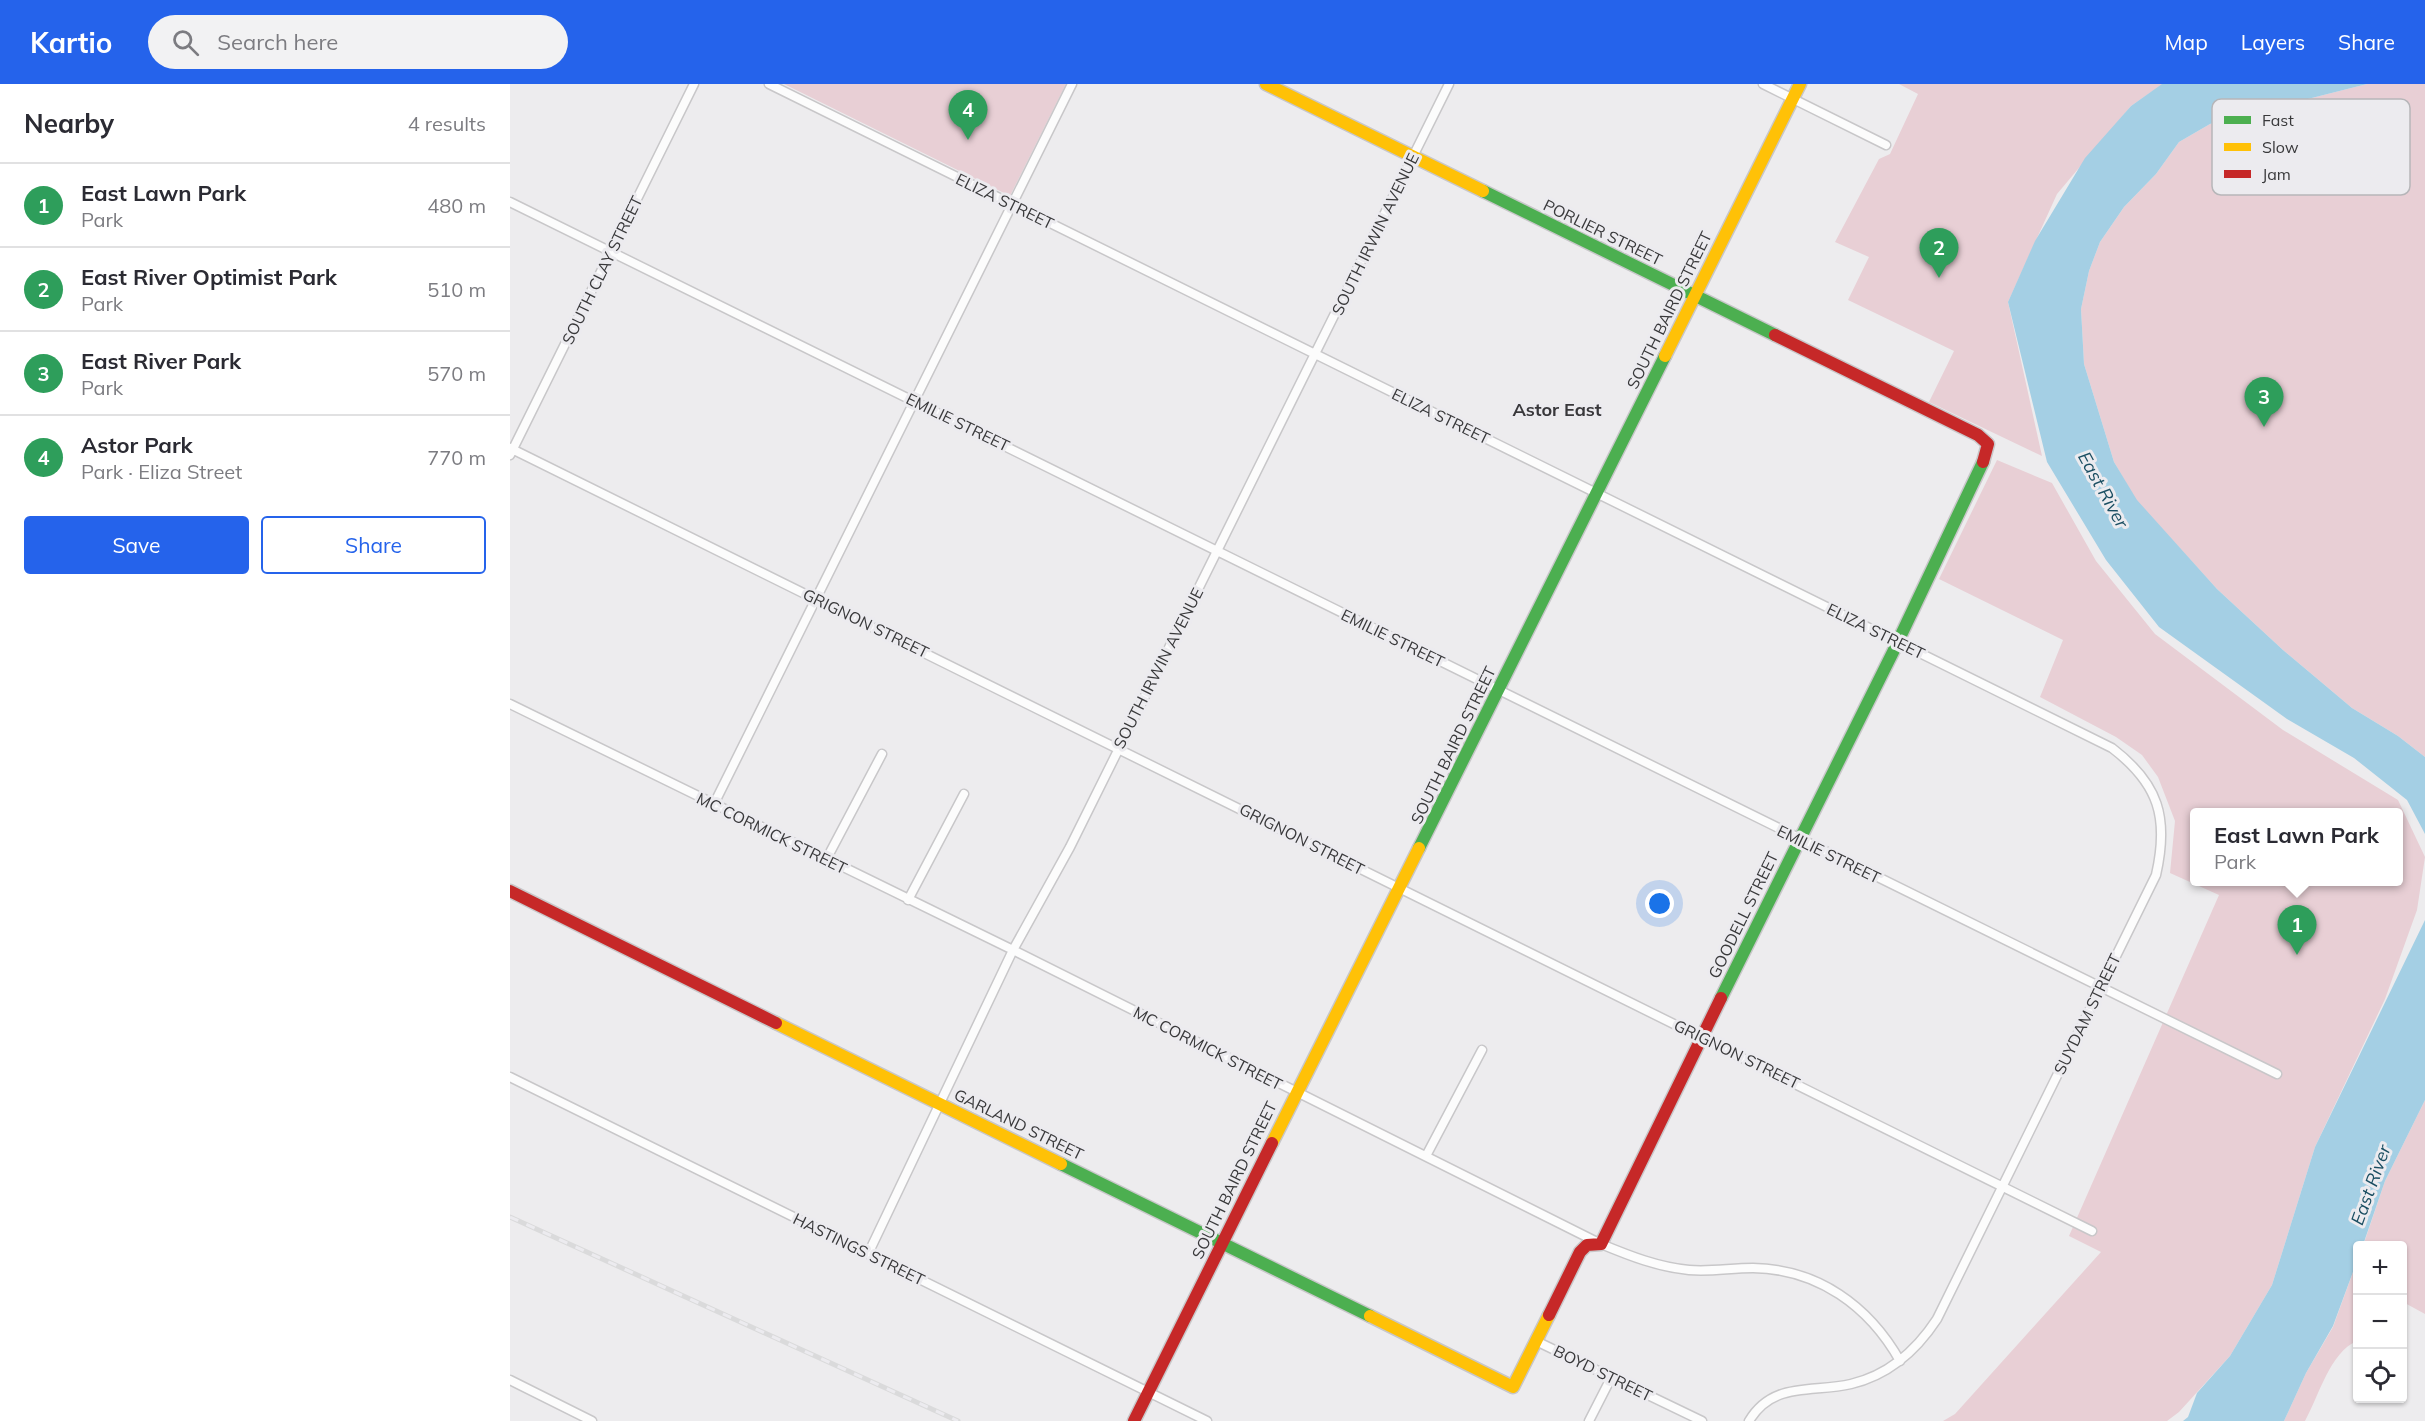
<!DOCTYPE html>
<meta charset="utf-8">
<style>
:root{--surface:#fff;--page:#f2f2f3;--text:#2b2b33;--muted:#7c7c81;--line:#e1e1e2;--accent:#2563eb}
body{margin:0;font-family:Mulish,sans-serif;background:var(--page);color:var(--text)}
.controls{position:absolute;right:18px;bottom:18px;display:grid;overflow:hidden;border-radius:6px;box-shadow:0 2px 4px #0004}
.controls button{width:54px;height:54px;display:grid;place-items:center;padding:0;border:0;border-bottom:2px solid var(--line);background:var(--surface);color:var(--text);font:30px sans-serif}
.you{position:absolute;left:1150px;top:820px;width:21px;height:21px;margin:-15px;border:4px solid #fff;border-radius:50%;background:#1a73e8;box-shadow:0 0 0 9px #1a73e833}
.badge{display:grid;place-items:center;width:39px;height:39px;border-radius:50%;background:var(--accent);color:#fff;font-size:20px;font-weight:700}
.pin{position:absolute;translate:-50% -50px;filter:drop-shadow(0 2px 3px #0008)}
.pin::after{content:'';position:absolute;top:32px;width:21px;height:18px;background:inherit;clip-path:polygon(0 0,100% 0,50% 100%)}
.popup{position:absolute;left:1680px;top:724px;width:213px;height:78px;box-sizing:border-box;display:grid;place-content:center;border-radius:6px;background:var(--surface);filter:drop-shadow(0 2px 4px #0005);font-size:20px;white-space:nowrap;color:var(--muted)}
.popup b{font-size:22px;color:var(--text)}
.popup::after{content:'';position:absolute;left:50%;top:100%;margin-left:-12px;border:12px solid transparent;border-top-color:var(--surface)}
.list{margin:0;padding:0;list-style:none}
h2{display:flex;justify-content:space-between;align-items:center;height:78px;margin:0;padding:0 24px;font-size:26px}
h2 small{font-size:20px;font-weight:400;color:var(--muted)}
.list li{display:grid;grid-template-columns:39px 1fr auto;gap:18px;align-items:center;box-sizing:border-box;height:84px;padding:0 24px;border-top:2px solid var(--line)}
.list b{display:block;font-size:22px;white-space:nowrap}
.list p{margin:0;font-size:20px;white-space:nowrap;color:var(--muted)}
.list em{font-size:20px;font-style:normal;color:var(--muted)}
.actions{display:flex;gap:12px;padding:18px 24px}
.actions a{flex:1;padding:14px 0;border:2px solid var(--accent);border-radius:6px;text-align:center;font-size:21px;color:var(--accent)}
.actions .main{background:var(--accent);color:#fff}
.icon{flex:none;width:33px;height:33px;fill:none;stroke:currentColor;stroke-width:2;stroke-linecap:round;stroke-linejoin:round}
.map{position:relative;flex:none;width:1915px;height:1337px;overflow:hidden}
header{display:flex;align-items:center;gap:36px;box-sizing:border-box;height:84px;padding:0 30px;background:var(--accent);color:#fff}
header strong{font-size:28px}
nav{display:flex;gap:33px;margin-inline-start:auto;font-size:21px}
.search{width:420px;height:54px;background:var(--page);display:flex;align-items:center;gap:15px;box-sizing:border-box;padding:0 21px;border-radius:33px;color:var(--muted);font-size:22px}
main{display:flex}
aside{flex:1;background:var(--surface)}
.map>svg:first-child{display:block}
.green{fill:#e8cfd5;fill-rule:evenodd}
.water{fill:#a4cfe4}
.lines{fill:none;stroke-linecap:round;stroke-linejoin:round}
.street-casing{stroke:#c8c7c9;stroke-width:11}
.fast-casing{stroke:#c8c7c9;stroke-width:15}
.slow-casing{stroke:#c8c7c9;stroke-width:15}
.jam-casing{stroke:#c8c7c9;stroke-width:15}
.street{stroke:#fcfcfc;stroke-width:8}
.fast{stroke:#4caf50;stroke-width:12}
.slow{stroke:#ffc107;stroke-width:12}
.jam{stroke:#c62828;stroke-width:12}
.rail-casing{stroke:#dadadb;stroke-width:5}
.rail{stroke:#ecebef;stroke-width:3;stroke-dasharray:9;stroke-linecap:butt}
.labels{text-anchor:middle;stroke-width:6;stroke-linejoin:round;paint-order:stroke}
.street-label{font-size:16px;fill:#39393b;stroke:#ecebef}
.neighbourhood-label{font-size:18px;font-weight:bold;fill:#39383b;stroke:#ecebef}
.water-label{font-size:18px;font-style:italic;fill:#1a4e62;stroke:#ecebef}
.key{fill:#ecebef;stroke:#b6b6b9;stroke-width:1.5}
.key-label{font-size:16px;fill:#39393b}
</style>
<header>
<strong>Kartio</strong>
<div class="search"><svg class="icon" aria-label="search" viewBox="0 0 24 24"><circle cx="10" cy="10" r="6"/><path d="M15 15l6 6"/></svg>Search here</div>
<nav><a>Map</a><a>Layers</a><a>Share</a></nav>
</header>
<main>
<aside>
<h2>Nearby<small>4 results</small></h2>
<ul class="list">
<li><span class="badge" style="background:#2e9e5b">1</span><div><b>East Lawn Park</b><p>Park</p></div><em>480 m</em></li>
<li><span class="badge" style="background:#2e9e5b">2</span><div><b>East River Optimist Park</b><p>Park</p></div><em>510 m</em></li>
<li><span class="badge" style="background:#2e9e5b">3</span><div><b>East River Park</b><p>Park</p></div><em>570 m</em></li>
<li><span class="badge" style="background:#2e9e5b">4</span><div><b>Astor Park</b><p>Park · Eliza Street</p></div><em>770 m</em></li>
</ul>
<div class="actions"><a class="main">Save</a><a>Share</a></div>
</aside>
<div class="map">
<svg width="1915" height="1337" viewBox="0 0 1915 1337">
<rect width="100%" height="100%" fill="#edecee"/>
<!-- green -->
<path class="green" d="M274,0H556L500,112Z
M1389,0H1653L1621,22L1547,110L1498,218L1532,372L1419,318L1444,267L1338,216L1359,173L1325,158L1369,75L1380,70L1408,10Z
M1857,0H1915V673L1888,652L1842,624L1773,566L1707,505L1626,416L1604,378L1574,280L1571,225L1579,187L1590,158L1614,123L1646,90L1669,58L1700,40L1750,22L1782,19Z
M1487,376L1542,399L1586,477L1645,550L1773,646L1888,716L1915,773L1907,826L1875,915L1805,1063L1762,1201L1720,1272L1669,1328L1657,1337H1433L1445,1330L1591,1168L1559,1152L1709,811L1660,789L1665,737L1648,693L1632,671L1606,653L1530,613L1553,556L1429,495ZM1685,728H1889V798H1685Z
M1915,1016V1230L1893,1218L1892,1162H1853L1875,1097Z
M1847,1177V1257C1820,1268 1809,1312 1795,1337H1774L1796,1289L1823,1243Z"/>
<!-- water -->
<path class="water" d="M1652,0H1857L1782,19L1750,22L1700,40L1669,58L1646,90L1614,123L1590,158L1579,187L1571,225L1574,280L1604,378L1627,416L1707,505L1773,566L1842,624L1888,652L1915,673V750L1897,716L1844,674L1777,635L1649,543L1596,476L1537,378L1498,218L1525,157L1575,74L1621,22Z
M1915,836V1016L1875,1097L1853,1161L1848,1162L1847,1177L1823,1242L1796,1289L1774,1337H1673L1678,1333L1687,1309L1720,1272L1762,1201L1805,1063Z"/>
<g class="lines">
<!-- street casing -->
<g class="street-casing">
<path id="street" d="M259,0L1602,664C1649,700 1659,734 1646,791L1427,1235C1406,1267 1379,1291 1341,1300C1302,1309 1263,1297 1239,1337
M1253,0L1376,61
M0,118L1767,990
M0,364L1582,1147
M0,371L184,0
M0,620L503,866L1091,1160C1120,1172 1148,1183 1179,1186C1200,1188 1221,1184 1243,1184C1308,1185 1359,1222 1390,1277
M204,720L562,0
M316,776L372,670
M398,816L454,710
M0,993L697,1337
M916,1072L972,966
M358,1170L503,866L560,763L939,0
M1026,1257L1192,1337
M0,1296L82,1337
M1079,1337L1101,1294"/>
</g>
<!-- fast casing -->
<g class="fast-casing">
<path id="fast" d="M973,107L1265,251
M909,764L1155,272
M1211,914L1383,568L1473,378
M551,1080L860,1232"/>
</g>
<!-- slow casing -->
<g class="slow-casing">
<path id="slow" d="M756,0L973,107
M1155,272L1290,0
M266,939L551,1080
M762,1059L909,764
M860,1232L1003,1303L1039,1231"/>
</g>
<!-- jam casing -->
<g class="jam-casing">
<path id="jam" d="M1265,251L1468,351L1478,360L1473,378
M0,807L266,939
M1039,1231L1070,1168L1077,1161L1091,1160L1211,914
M624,1337L762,1059"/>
</g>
<!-- street -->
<use href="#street" class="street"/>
<!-- fast -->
<use href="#fast" class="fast"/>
<!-- slow -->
<use href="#slow" class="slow"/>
<!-- jam -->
<use href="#jam" class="jam"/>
<!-- rail casing -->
<g class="rail-casing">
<path id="rail" d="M0,1133L448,1337"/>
</g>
<!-- rail -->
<use href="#rail" class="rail"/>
</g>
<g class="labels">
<!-- street labels -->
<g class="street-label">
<text transform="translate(495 117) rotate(26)" y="6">ELIZA STREET</text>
<text transform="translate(1093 148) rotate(26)" y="6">PORLIER STREET</text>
<text transform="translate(865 150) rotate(-64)" y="6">SOUTH IRWIN AVENUE</text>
<text transform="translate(92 186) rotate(-64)" y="6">SOUTH CLAY STREET</text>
<text transform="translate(1159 226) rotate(-64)" y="6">SOUTH BAIRD STREET</text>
<text transform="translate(931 332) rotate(26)" y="6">ELIZA STREET</text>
<text transform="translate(448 338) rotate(26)" y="6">EMILIE STREET</text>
<text transform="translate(356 539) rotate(26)" y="6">GRIGNON STREET</text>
<text transform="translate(1366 547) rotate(26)" y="6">ELIZA STREET</text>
<text transform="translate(883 554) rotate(26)" y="6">EMILIE STREET</text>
<text transform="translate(648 584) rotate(-63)" y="6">SOUTH IRWIN AVENUE</text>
<text transform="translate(943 661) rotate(-64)" y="6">SOUTH BAIRD STREET</text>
<text transform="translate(262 749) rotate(26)" y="6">MC CORMICK STREET</text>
<text transform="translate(792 755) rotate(27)" y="6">GRIGNON STREET</text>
<text transform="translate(1319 770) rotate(26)" y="6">EMILIE STREET</text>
<text transform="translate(1233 831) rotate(-64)" y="6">GOODELL STREET</text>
<text transform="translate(1577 930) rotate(-64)" y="6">SUYDAM STREET</text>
<text transform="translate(698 964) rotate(27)" y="6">MC CORMICK STREET</text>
<text transform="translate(1227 970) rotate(26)" y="6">GRIGNON STREET</text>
<text transform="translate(509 1040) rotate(26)" y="6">GARLAND STREET</text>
<text transform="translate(724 1096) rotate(-64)" y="6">SOUTH BAIRD STREET</text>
<text transform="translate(349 1165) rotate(26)" y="6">HASTINGS STREET</text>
<text transform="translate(1093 1289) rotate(26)" y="6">BOYD STREET</text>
</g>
<!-- neighbourhood labels -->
<g class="neighbourhood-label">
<text x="1047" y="332">Astor East</text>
</g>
<!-- water labels -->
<g class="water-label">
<text transform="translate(1593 406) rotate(61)" y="6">East River</text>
<text transform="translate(1861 1101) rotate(-70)" y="6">East River</text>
</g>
</g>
<!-- legend -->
<rect x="1702" y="15" width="198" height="96" rx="9" class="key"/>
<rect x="1714" y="32" width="27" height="8" fill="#4caf50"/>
<rect x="1714" y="59" width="27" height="8" fill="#ffc107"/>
<rect x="1714" y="86" width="27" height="8" fill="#c62828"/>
<g class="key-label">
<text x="1752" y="42">Fast</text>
<text x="1752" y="69">Slow</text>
<text x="1752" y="96">Jam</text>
</g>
</svg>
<div class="controls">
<button>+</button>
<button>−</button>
<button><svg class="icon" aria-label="locate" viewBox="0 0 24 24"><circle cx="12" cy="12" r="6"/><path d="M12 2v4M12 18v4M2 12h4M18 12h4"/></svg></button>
</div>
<div class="you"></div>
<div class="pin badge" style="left:1787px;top:871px;background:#2e9e5b">1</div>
<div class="popup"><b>East Lawn Park</b>Park</div>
<div class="pin badge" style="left:1429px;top:194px;background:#2e9e5b">2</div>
<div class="pin badge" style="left:1754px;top:343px;background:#2e9e5b">3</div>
<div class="pin badge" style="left:458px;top:56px;background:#2e9e5b">4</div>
</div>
</main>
